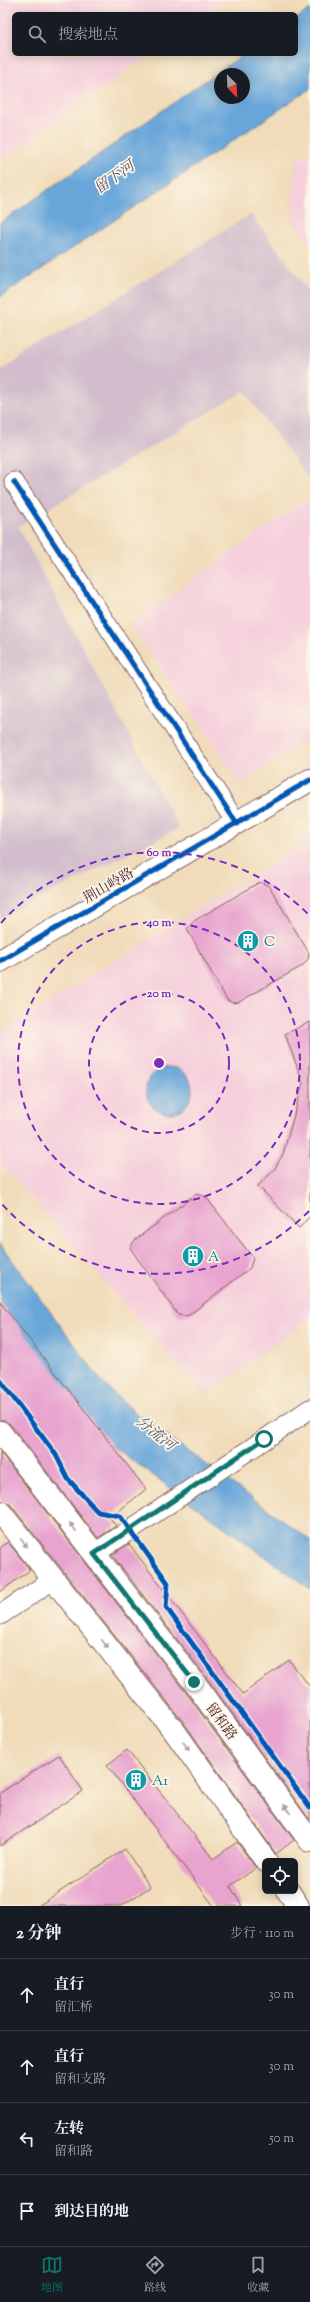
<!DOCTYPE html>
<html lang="zh">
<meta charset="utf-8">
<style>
:root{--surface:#171b24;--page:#20242c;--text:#f1f3f6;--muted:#9ea1a6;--line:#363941;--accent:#0f766e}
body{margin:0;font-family:"Sorts Mill Goudy","Noto Serif SC",serif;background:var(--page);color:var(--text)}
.controls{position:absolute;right:12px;bottom:12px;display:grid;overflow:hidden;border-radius:6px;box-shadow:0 2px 10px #0003}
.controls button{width:36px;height:36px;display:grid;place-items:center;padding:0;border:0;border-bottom:1px solid var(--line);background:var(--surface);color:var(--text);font:20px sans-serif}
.compass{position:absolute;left:214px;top:68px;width:36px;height:36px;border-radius:50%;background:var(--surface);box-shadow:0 2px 10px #0003;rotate:156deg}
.stop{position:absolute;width:12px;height:12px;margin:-9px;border:3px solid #0f766e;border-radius:50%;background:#fff}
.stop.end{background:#0f766e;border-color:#fff;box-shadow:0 1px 4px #0008}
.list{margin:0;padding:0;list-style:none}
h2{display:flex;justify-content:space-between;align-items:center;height:52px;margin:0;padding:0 16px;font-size:17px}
h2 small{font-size:13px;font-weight:400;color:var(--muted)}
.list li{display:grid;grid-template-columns:26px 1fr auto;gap:12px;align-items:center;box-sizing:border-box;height:72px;padding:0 16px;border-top:1px solid var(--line)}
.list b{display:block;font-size:15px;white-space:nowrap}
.list p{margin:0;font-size:13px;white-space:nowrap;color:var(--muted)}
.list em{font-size:13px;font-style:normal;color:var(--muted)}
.icon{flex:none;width:22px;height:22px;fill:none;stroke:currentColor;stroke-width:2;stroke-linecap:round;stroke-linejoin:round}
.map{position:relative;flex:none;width:310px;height:1906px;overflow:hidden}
.search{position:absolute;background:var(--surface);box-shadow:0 2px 10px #0003;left:12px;right:12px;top:12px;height:44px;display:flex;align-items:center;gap:10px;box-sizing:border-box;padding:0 14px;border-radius:6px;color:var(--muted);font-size:15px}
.sheet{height:340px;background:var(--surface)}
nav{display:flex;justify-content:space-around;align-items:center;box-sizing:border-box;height:56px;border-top:1px solid var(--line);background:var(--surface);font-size:11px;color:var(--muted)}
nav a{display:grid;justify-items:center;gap:2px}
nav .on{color:var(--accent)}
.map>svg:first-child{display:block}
.built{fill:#f5cfdc}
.industrial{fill:#d1bdcc}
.water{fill:#67a6da;stroke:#586282;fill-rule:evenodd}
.building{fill:#e8a3cf}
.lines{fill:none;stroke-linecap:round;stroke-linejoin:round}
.street-casing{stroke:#84615d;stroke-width:21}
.secondary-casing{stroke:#84615d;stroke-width:24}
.street{stroke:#fff;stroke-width:19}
.secondary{stroke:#fff;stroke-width:22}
.cycleway-casing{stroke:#fcf5e5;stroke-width:8}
.cycleway{stroke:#0057b8;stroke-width:5}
.oneway{fill:#ae9aa0}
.route{stroke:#0f766e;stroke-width:5}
.ring{fill:none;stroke:#7b2cbf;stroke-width:2;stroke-dasharray:7 5}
.labels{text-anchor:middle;stroke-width:3.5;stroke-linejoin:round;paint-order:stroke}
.street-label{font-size:14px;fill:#4a1f2b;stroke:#fcf5e5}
.culture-label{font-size:14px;fill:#0d838f;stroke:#fcf5e5;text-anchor:start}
.water-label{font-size:15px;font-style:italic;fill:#565571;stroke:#fcf5e5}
.centre{fill:#7b2cbf;stroke:#fcf5e5;stroke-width:2}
.ring-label{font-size:12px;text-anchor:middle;font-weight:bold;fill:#7b2cbf;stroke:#fcf5e5;stroke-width:3.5;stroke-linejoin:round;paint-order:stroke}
</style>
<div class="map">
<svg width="310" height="1906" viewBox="0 0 310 1906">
<rect width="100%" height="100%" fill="#fcf5e5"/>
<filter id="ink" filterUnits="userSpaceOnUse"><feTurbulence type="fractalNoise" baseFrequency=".025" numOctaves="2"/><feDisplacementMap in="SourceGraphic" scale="8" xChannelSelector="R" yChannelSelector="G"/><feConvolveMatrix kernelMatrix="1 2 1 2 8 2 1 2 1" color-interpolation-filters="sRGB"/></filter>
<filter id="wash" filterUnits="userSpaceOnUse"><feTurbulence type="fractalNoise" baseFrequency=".012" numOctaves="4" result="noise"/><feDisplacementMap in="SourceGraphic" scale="16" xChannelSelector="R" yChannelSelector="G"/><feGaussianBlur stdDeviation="0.9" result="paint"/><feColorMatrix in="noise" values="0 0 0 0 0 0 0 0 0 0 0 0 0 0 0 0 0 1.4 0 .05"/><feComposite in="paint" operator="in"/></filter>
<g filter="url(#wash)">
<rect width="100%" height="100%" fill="#f0dcba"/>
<!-- built -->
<path class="built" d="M0,0H227L207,14H14V54H151L0,161Z
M310,152V246L293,222L295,161Z
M310,497V737L241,783L130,624Z
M310,840V1318L204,1396L0,1162V1032Z"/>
<!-- industrial -->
<path class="industrial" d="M251,214L310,293V481L244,391L18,527L179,828L0,918V371Z"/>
<!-- water -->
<path class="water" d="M310,9V89L0,297V223L244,54H296V19ZM220,74H244V98H220Z
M146 1090a23 23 0 1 1 46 0a23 23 0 1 1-46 0Z
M0,1244L103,1383L137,1414L310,1540V1589L89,1429L0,1316Z"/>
<g id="blocks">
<!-- building -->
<path class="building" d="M260,882L269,886L309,953L308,959L302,966L239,1002L233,1003L227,1000L187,929L194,921Z
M310,1022V1216L299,1228L258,1186L274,1170L283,1154L303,1083L285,1034Z
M196,1194L206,1197L253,1258L250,1268L189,1315L184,1316L178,1315L130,1248L135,1240Z
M0,1302L146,1489L110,1518L116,1526L98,1538L10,1424L0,1420Z
M0,1452L184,1690L294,1840L276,1854L185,1724L10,1504L0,1500Z
M8,1542L30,1570L0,1592V1547Z
M129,1544L243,1694L289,1660L310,1687V1820L204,1674L112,1555Z
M127,1750L213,1859L237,1842L256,1868L230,1886L242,1906H214L107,1765Z
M59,1755L83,1791L0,1846V1793Z
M125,1849L150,1887L121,1906H38Z"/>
</g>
</g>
<g filter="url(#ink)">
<use href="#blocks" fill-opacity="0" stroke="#84615d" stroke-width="1"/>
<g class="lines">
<!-- street casing -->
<g class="street-casing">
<path id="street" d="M14,482L237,824
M94,1554L310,1409
M0,1615L54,1579"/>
</g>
<!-- secondary casing -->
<g class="secondary-casing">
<path id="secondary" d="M0,961L310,780
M0,1432L194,1682L310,1841
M0,1512L175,1732L266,1861
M288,1891L298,1906"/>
</g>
<!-- street -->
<use href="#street" class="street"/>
<!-- secondary -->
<use href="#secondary" class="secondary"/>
<!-- cycleway casing -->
<g class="cycleway-casing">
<path id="cycleway" d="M14,482L237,824
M0,961L310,780
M0,1380L56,1455L68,1479L98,1512L120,1516L168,1583L166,1607L310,1808"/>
</g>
<!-- cycleway -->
<use href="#cycleway" class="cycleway"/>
</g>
<!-- one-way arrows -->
<defs><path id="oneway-solid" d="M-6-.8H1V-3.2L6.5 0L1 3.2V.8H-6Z"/></defs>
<g class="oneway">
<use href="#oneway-solid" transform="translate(73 1527) rotate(-128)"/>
<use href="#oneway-solid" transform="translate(24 1543) rotate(51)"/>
<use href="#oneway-solid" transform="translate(105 1644) rotate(51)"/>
<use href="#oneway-solid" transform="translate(186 1746) rotate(55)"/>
<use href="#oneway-solid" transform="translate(287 1809) rotate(-126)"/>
</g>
</g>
<g class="lines" filter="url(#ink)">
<!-- route -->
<path class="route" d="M194,1682L94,1554L264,1439"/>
</g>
<!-- distance rings -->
<g class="ring">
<circle cx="159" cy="1063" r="70"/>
<circle cx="159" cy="1063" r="141"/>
<path d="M309 1211A211 211 0 0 1 1 1203M1 923A211 211 0 0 1 309 915"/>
</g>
<!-- icons -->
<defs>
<g id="building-disc" transform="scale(1.15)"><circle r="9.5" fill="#0f9aa8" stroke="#fcf5e5"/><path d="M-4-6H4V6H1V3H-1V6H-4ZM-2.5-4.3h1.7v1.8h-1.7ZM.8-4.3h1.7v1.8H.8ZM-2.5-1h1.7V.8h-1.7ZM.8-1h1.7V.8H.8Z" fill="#fff"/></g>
</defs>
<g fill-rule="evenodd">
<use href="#building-disc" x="248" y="941"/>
<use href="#building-disc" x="193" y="1256"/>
<use href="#building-disc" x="136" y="1780"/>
</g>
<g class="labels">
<!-- street labels -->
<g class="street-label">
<text transform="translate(108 885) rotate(-30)" y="5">荆山岭路</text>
<text transform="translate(222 1721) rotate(54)" y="5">留和路</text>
</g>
<!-- culture labels -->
<g class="culture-label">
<text x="264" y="946">C</text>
<text x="208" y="1261">A</text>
<text x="152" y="1785">A1</text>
</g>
<!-- water labels -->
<g class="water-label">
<text transform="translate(114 177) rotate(-35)" y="5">留下河</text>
<text transform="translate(156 1433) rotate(39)" y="5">分流河</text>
</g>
</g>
<circle cx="159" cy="1063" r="6" class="centre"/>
<g class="ring-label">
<text x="159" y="856">60 m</text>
<text x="159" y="926">40 m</text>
<text x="159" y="997">20 m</text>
</g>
</svg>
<div class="controls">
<button><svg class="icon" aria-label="locate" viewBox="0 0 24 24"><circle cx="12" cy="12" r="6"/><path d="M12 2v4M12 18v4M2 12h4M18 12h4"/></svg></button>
</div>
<svg class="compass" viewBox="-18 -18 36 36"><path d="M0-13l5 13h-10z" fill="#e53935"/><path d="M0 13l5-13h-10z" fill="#9ea1a6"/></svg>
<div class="stop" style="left:264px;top:1439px"></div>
<div class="stop end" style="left:194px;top:1682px"></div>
<div class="search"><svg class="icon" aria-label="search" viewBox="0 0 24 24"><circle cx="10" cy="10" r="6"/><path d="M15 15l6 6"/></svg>搜索地点</div>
</div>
<section class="sheet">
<h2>2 分钟<small>步行 · 110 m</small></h2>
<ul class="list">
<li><svg class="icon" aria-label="ahead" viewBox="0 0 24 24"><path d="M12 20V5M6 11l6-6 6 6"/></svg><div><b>直行</b><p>留汇桥</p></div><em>30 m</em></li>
<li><svg class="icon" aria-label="ahead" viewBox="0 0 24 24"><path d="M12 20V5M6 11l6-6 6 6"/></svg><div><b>直行</b><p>留和支路</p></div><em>30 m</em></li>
<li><svg class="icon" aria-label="left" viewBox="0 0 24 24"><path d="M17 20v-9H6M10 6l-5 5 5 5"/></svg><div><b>左转</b><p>留和路</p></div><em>50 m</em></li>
<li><svg class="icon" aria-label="arrive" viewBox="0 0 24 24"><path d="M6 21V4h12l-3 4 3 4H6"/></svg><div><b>到达目的地</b></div></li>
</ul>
</section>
<nav>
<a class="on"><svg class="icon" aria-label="map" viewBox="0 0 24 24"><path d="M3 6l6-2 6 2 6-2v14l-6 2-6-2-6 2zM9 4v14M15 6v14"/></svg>地图</a>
<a><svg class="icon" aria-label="directions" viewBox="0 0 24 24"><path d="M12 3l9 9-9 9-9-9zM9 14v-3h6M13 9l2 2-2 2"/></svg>路线</a>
<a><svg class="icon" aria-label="saved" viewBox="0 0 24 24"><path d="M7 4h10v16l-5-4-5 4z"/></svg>收藏</a>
</nav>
